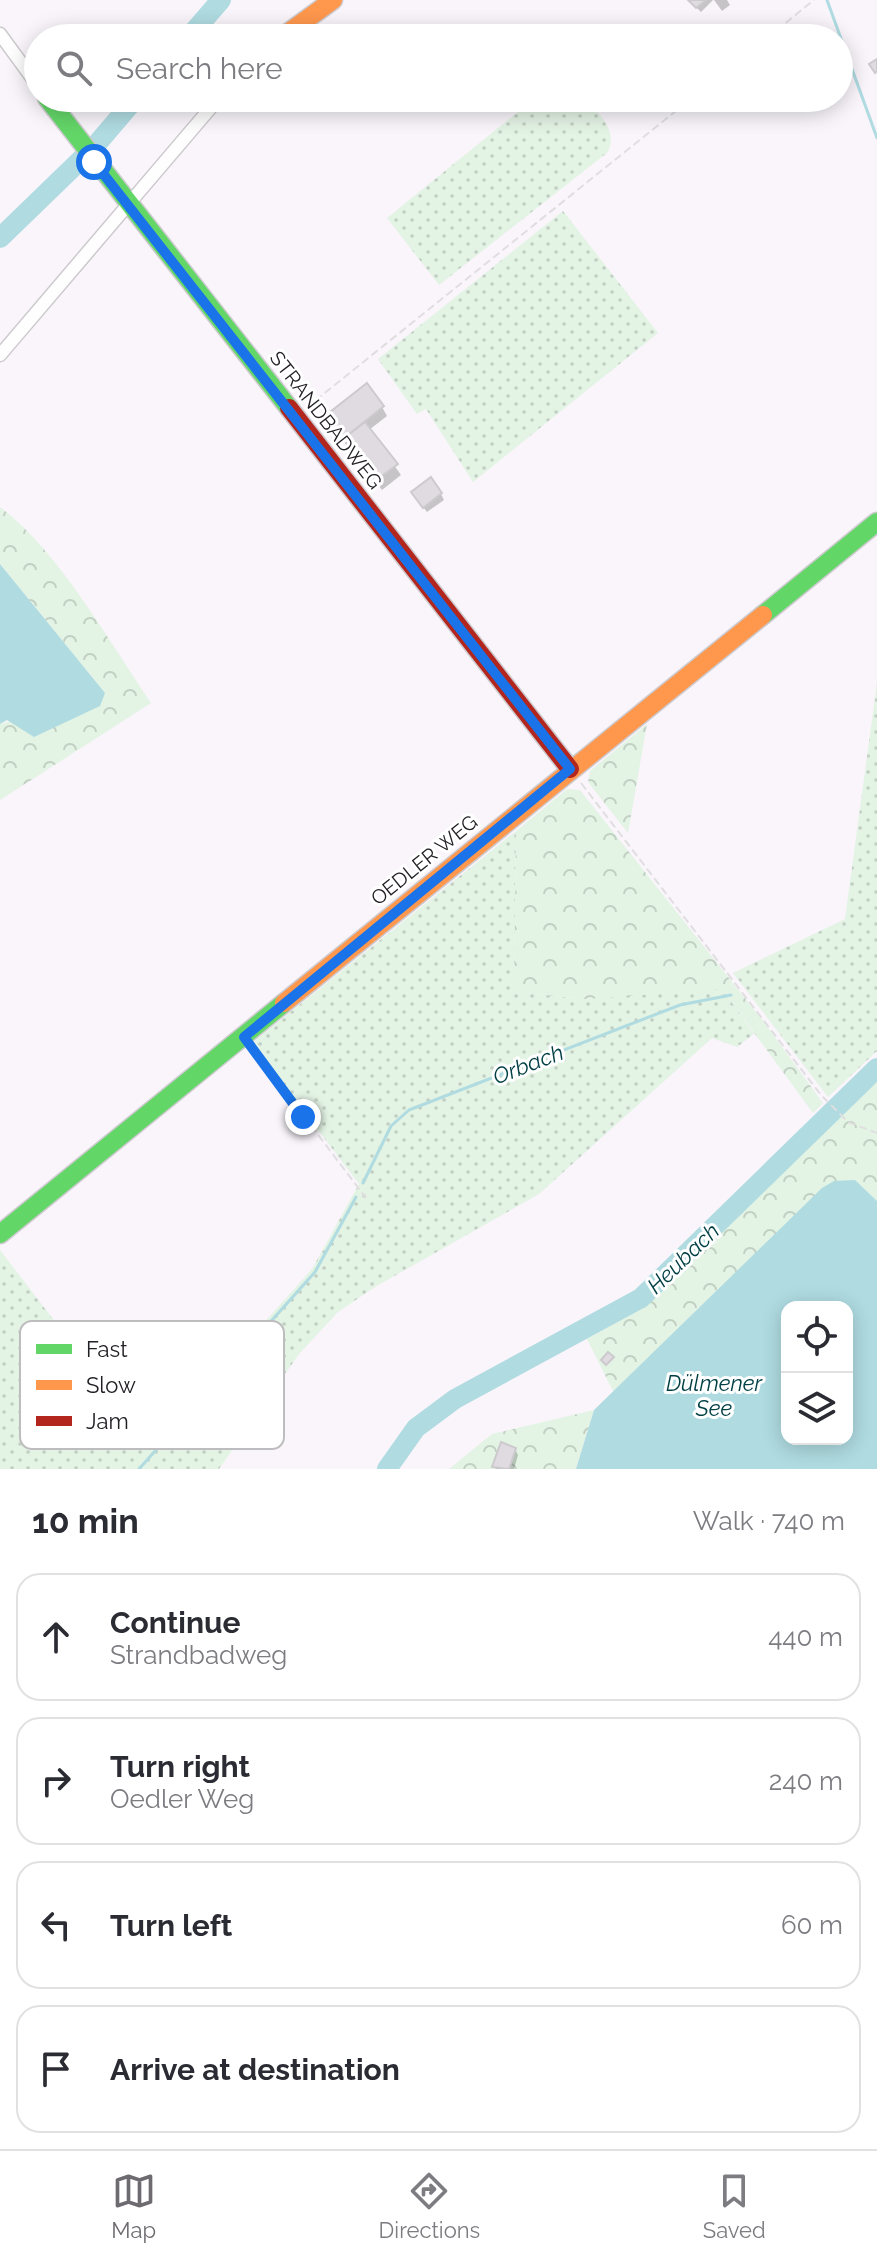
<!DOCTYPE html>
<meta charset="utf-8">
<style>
:root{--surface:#fff;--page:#f2f2f3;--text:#2b2b33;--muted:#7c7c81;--line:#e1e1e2;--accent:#6e6b70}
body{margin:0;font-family:Raleway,sans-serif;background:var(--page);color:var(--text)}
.controls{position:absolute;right:24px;bottom:24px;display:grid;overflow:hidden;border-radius:16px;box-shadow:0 4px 20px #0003}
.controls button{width:72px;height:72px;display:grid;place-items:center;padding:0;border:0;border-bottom:2px solid var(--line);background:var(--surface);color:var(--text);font:40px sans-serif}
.stop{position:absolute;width:24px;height:24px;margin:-18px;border:6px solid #1a73e8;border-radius:50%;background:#fff}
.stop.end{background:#1a73e8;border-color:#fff;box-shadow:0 2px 8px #0008}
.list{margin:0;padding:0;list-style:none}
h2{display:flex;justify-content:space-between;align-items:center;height:104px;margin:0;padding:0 32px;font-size:34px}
h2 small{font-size:26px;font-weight:400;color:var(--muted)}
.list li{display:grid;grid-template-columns:52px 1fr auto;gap:24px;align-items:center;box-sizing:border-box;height:128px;margin:0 16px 16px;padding:0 16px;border:2px solid var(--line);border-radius:24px}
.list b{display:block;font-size:30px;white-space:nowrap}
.list p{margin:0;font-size:26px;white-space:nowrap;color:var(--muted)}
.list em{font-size:26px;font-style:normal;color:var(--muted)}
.icon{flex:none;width:44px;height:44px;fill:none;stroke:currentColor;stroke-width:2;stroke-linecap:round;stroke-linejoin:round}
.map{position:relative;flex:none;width:877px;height:1469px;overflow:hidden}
.search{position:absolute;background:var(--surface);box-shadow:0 4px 20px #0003;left:24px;right:24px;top:24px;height:88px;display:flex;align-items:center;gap:20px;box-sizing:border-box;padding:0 28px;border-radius:44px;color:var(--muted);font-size:30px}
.sheet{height:680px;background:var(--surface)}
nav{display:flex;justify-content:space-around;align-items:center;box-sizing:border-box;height:112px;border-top:2px solid var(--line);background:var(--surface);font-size:22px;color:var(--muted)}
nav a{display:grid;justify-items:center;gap:4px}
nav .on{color:var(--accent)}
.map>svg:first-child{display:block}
.grass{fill:url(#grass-dots)}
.forest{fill:url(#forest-crowns)}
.water{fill:#afdbe1;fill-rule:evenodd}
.shadow{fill:#0003}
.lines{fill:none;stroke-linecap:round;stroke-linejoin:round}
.stream{stroke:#afdbe1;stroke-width:3}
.river{stroke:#afdbe1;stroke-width:20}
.building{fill:#dfdbe1;stroke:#cdcace;stroke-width:2}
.street-casing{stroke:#cdcace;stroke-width:15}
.fast-casing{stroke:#cdcace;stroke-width:21}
.slow-casing{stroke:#cdcace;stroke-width:21}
.jam-casing{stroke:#cdcace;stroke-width:21}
.path{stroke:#e0dee0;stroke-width:2;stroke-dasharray:8 4;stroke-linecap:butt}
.street{stroke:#fefefe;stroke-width:12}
.fast{stroke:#63d668;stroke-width:18}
.slow{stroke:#ff974d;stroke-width:18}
.jam{stroke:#b3261e;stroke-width:18}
.route{stroke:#1a73e8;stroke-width:10}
.labels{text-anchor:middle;stroke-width:6;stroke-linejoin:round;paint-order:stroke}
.street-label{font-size:20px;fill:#232025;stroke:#fff}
.water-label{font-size:22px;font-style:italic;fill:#004045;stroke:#fff}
.key{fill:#fff;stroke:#bdbcbe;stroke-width:2}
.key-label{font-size:22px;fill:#232025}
</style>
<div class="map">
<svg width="877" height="1469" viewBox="0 0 877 1469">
<defs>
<pattern id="grass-dots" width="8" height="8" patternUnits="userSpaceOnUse" patternTransform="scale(2)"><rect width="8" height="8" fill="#e3f3e4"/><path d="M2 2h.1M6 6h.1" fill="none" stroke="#c2d0c3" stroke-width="1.8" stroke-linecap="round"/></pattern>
<pattern id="forest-crowns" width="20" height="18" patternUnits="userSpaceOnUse" patternTransform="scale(2)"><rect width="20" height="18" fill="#e3f3e4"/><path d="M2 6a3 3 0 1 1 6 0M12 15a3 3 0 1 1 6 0" fill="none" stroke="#c2d0c3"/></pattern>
</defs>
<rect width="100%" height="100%" fill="#f9f5fb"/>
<!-- grass -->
<path class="grass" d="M535,98H586C599,115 618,129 608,152L439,285L387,218Z
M563,211L658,333L473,482L426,409L417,414L378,359Z
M877,683V1051L828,1097L733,973L845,919Z
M516,831L514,992L586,999L722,988L754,1034L737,1047L712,1038L539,1194L375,1287L338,1312L299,1354L219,1469H0V1250L89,1366L153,1370L194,1401L312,1269L359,1184L252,1043Z"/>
<!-- forest -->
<path class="forest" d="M0,507C58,550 110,643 151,703L0,800V724L105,693L0,564Z
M647,724L628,833L588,782L590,771Z
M567,789L580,790L763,1021L823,1103L813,1113L722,989L586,999L514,992L516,831Z
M877,1080V1201L855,1180L699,1308L614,1393L587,1339L647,1305Z
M594,1410L576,1469H449L492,1434Z"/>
<!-- water -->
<path class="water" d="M0,564L105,693L100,706L34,737L7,720L0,724Z
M855,1180L877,1201V1469H576L594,1410L822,1188L834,1181ZM787,1307H847V1439H787Z"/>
<!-- shadow -->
<path class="shadow" d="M689,0H713L701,12Z
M714,0H727L730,5L722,11Z
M382,407L387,416L369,430L401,475L382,490L333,426Z
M441,494L444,500L427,512L417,499Z
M515,1449L518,1455L514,1469H495Z"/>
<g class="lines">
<!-- stream -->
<path class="stream" d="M827,0L877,138
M363,1183L391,1126L409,1110L680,1005L731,995
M139,1469L315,1272L356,1197"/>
<!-- river -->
<path class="river" d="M188,38L221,0
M0,238L95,146L136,98
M387,1469L416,1428L455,1399L641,1298L877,1068"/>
</g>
<!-- building -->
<path class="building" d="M688,0H706L696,8Z
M877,59V71L875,73L869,64Z
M367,383L384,406L343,439L325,416Z
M365,422L398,464L375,481L343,439Z
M431,477L442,493L423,508L411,492Z
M608,1352L614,1357L606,1365L601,1360Z
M501,1442L516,1448L509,1469L492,1467Z"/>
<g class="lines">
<!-- street casing -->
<g class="street-casing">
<path id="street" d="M0,34L38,86
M0,355L219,98"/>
</g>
<!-- fast casing -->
<g class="fast-casing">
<path id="fast" d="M47,98L289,408
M763,615L877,522
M0,1234L284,1003"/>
</g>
<!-- slow casing -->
<g class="slow-casing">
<path id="slow" d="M281,38L333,0
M284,1003L763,615"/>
</g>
<!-- jam casing -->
<g class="jam-casing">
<path id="jam" d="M289,408L570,769"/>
</g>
<!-- path -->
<path class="path" d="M767,38L814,0
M306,408L692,98
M581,783L821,1095L848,1122L877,1133
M253,1049L366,1198"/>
<!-- street -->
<use href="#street" class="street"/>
<!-- fast -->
<use href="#fast" class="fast"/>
<!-- slow -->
<use href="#slow" class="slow"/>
<!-- jam -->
<use href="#jam" class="jam"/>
</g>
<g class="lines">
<!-- route -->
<path class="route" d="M94,162L570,769L244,1037L303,1117"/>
</g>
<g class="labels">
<!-- street labels -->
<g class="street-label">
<text transform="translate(326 420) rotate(52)" y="7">STRANDBADWEG</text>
<text transform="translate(424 860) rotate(-39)" y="7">OEDLER WEG</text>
</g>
<!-- water labels -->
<g class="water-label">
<text transform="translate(528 1064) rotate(-21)" y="8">Orbach</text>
<text transform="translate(683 1258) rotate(-44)" y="8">Heubach</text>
<text x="714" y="1391">Dülmener<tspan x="714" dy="25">See</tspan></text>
</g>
</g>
<!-- legend -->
<rect x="20" y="1321" width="264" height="128" rx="12" class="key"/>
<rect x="36" y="1344" width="36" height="10" fill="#63d668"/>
<rect x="36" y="1380" width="36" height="10" fill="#ff974d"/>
<rect x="36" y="1416" width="36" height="10" fill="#b3261e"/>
<g class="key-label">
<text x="86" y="1357">Fast</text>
<text x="86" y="1393">Slow</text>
<text x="86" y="1429">Jam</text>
</g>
</svg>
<div class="controls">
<button><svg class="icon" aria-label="locate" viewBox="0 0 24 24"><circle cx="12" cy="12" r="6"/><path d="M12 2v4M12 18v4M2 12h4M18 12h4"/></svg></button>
<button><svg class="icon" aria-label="layers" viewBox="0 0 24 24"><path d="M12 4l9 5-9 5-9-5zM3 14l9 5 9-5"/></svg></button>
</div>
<div class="stop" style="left:94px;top:162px"></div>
<div class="stop end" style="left:303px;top:1117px"></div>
<div class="search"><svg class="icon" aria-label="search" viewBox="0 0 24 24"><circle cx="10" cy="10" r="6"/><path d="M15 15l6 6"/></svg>Search here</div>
</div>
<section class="sheet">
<h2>10 min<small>Walk · 740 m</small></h2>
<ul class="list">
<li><svg class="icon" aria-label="ahead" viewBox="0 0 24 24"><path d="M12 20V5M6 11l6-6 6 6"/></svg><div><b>Continue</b><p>Strandbadweg</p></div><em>440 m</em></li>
<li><svg class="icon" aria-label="right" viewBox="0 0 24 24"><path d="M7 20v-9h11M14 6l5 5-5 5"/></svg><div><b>Turn right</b><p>Oedler Weg</p></div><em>240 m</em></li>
<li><svg class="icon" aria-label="left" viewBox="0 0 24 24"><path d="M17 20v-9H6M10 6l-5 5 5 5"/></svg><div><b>Turn left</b></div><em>60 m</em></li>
<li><svg class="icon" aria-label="arrive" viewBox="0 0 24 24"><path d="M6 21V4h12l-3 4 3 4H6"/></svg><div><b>Arrive at destination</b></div></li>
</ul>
</section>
<nav>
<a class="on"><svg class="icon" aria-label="map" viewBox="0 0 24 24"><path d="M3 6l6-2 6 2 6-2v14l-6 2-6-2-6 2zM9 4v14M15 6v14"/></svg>Map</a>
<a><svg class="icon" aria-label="directions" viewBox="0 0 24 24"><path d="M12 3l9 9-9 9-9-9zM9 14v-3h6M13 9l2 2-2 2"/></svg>Directions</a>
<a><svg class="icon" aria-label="saved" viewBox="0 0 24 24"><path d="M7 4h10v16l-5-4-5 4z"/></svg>Saved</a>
</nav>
